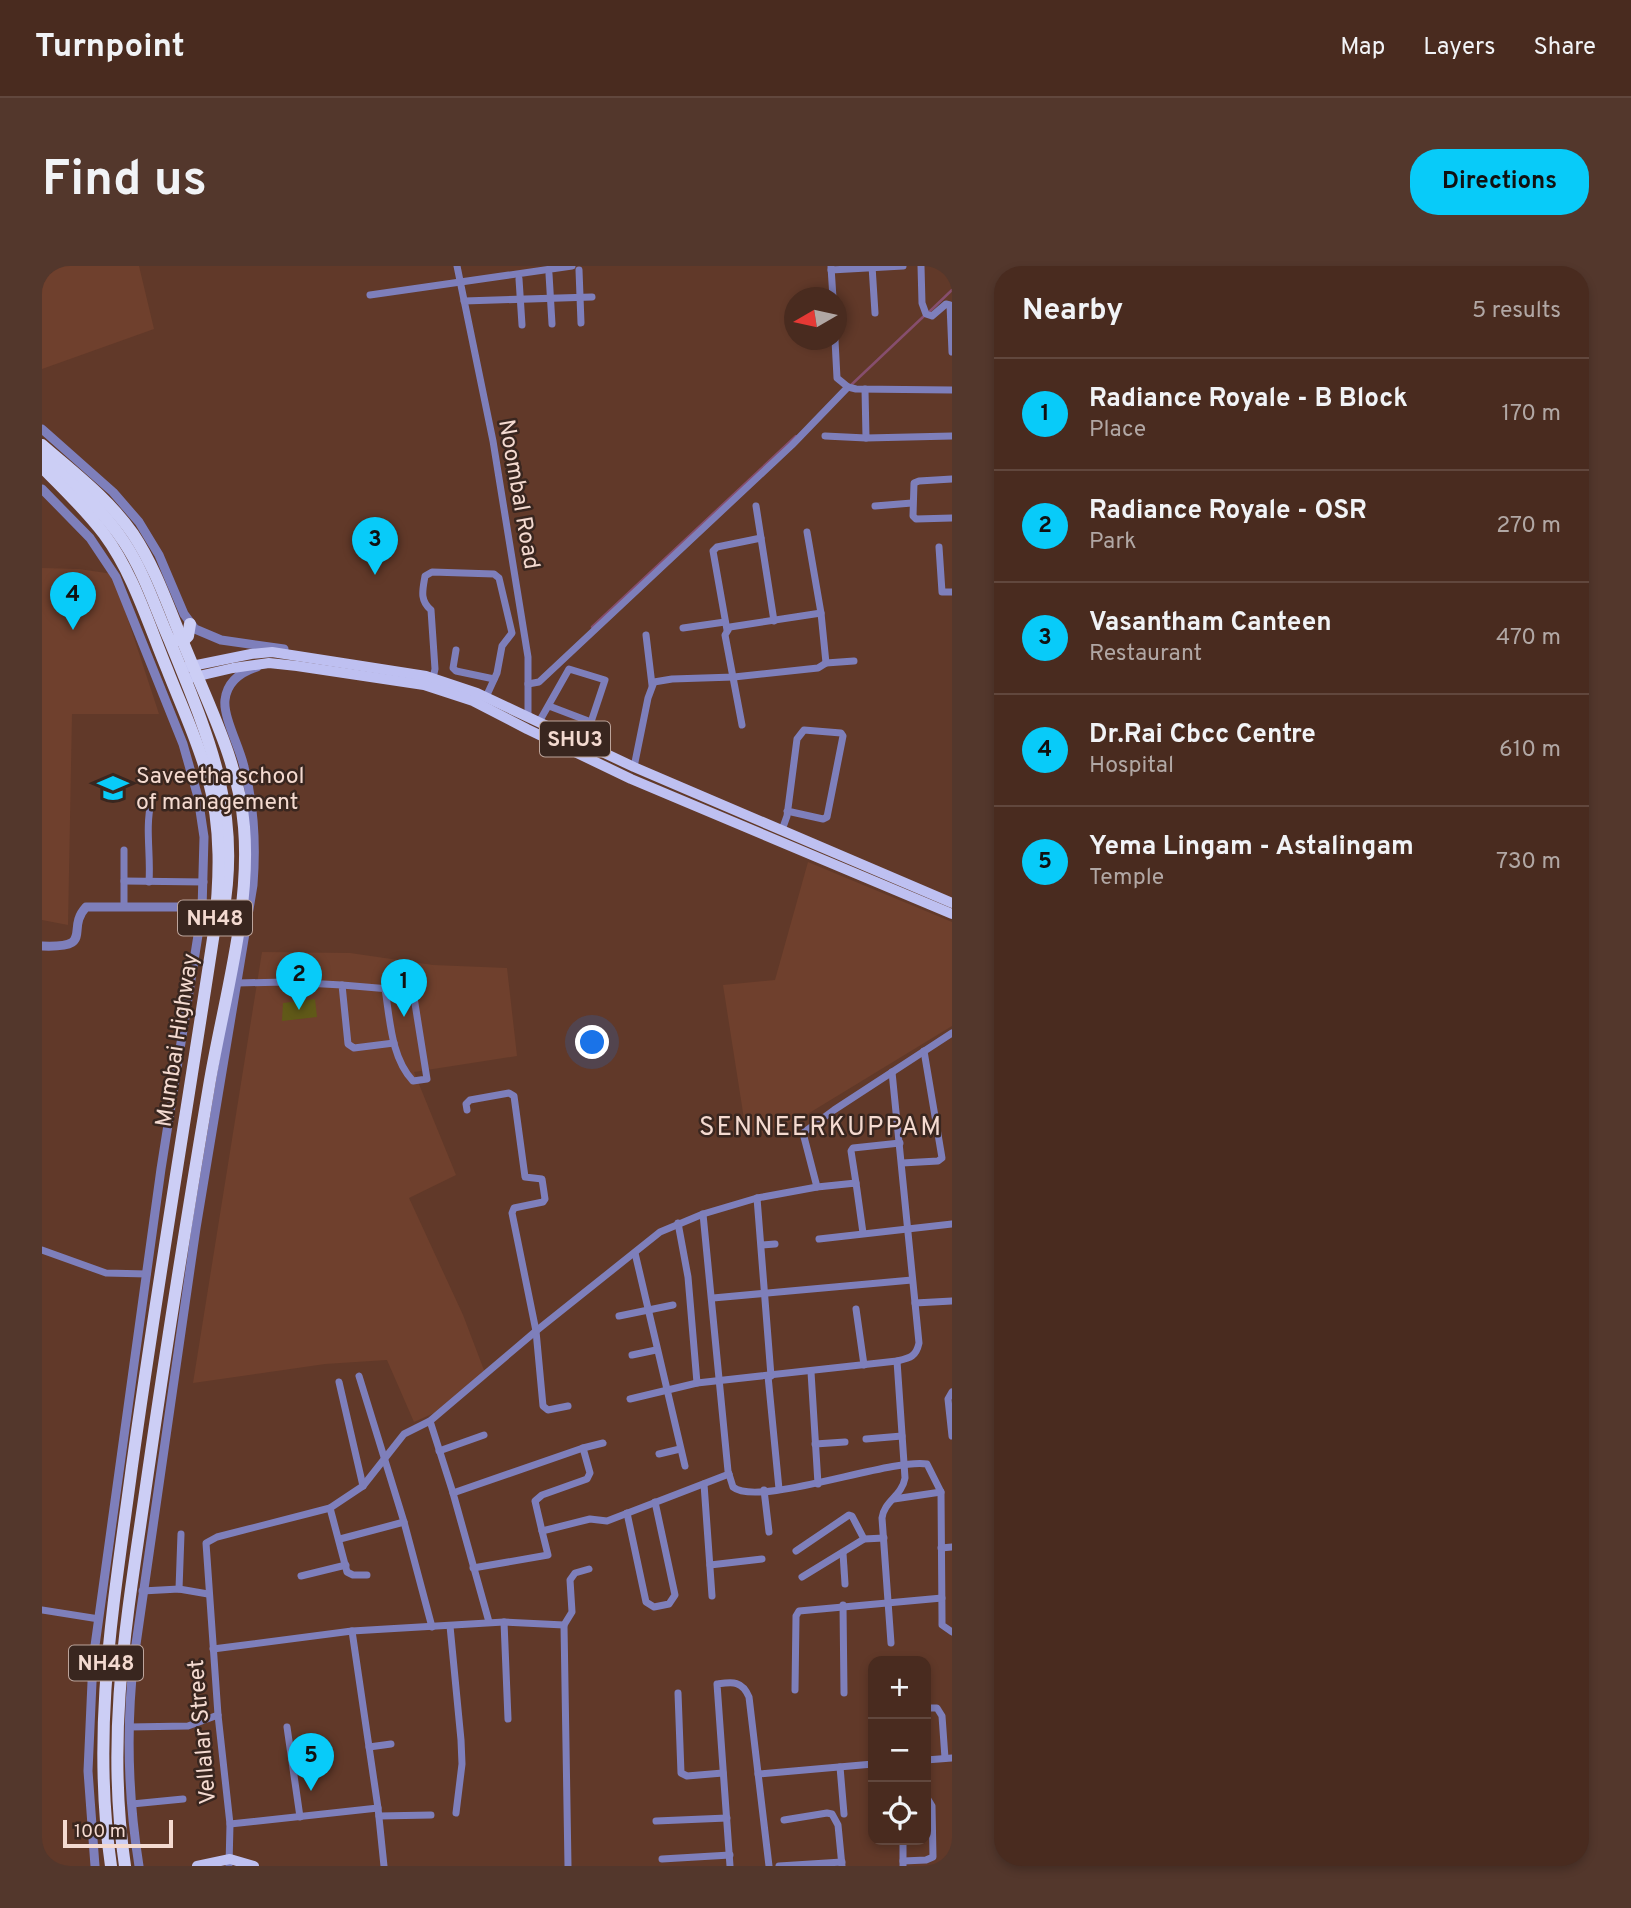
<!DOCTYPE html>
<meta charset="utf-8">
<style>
:root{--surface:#492b1f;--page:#53372c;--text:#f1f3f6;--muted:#b1a7a4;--line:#61473d;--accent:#08cbf9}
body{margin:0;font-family:Overpass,sans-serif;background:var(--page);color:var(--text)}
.controls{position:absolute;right:21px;bottom:21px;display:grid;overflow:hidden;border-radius:14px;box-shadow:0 4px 10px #0003}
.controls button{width:63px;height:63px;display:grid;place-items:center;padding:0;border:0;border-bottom:2px solid var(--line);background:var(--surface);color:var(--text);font:35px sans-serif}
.compass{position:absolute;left:742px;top:21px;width:63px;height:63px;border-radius:50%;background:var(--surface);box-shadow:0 4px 10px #0003;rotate:261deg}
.scale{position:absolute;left:21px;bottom:18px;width:110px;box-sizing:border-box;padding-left:7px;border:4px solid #f4dad0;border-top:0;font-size:19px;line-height:24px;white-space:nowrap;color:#f4dad0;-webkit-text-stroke:5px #39261f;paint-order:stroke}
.you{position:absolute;left:551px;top:777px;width:24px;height:24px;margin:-18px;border:5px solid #fff;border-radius:50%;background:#1a73e8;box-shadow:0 0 0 10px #1a73e833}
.badge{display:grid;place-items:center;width:46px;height:46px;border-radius:50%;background:var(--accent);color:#111;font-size:23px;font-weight:700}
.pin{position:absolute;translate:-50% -58px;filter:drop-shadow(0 2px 4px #0008)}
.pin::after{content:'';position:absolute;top:37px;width:24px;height:21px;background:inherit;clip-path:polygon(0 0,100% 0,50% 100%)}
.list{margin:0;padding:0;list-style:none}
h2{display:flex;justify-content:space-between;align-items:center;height:91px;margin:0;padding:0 28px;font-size:30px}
h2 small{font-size:23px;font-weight:400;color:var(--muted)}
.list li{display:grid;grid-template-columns:46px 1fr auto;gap:21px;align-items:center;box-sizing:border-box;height:112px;padding:0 28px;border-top:2px solid var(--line)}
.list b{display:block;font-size:26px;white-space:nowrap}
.list p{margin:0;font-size:23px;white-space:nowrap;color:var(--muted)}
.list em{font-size:23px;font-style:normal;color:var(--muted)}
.icon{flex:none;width:38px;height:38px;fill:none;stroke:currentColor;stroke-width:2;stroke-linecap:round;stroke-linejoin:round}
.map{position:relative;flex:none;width:910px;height:1600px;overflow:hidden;border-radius:28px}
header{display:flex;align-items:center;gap:42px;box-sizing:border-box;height:98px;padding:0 35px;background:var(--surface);border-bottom:2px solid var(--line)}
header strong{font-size:33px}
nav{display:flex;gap:38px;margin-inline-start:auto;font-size:24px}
.intro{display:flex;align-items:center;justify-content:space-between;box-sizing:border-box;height:168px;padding:0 42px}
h1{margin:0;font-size:49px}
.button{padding:18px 32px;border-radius:28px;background:var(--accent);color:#111;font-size:24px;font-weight:700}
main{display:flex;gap:42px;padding:0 42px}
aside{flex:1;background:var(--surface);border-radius:28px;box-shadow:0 4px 10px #0003}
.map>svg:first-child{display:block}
.built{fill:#6f402d}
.green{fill:#605918}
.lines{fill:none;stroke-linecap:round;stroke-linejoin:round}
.stream{stroke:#864e6d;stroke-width:2.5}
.minor{stroke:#7e7fbb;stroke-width:7}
.tertiary{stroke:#7e7fbb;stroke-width:9}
.primary{stroke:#bec0f1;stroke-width:10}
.trunk{stroke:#cccef5;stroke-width:12}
.labels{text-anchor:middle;stroke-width:5;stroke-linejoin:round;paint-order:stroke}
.shield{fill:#39261f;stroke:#bca49b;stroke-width:2}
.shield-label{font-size:21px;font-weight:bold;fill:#f4dad0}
.street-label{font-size:23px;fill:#f4dad0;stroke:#39261f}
.poi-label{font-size:23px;fill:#f4dad0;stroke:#39261f;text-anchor:start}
.quarter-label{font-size:26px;letter-spacing:2px;fill:#f4dad0;stroke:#39261f}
</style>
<header>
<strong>Turnpoint</strong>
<nav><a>Map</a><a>Layers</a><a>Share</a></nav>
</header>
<div class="intro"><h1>Find us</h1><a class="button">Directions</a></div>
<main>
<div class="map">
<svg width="910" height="1600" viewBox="0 0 910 1600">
<rect width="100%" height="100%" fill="#613929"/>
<g class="built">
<polygon points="0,0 97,0 112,63 0,103"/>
<polygon points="0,302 37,303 71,308 117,448 30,448 26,659 0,654"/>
<polygon points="766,596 910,656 910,760 759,852 705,872 681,719 733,714"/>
<polygon points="220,686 308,687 391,699 465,702 475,790 372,806 414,909 367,932 421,1049 445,1112 410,1139 372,1156 345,1094 283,1098 151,1117"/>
</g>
<polygon class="green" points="273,733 275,751 240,755 241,737"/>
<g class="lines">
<g class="stream">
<polyline points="887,46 910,24"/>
<polyline points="808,120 882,50"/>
<polyline points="550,361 754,170"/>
</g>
<g class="minor">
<polyline points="415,0 451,175 486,391 486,451"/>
<polyline points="830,0 833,47"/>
<polyline points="879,0 880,37 884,48 890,50 904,38 908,39 910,86"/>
<polyline points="789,1 791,32"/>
<polyline points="537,4 539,57"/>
<polyline points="789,4 861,0"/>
<polyline points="507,8 510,58"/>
<polyline points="477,13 480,59"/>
<polyline points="328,29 530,0"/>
<polyline points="422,35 550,31"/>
<polyline points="793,74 795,112 806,121 814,123 910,124"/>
<polyline points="823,123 824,172 910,170"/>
<polyline points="783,170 824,172"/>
<polyline points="910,213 877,215 872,217 871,250 874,253 910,252"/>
<polyline points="714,240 732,355"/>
<polyline points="833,240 870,237"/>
<polyline points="765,266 779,347 784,397 812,395"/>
<polyline points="897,281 900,326 910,326"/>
<polyline points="641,362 683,356"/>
<polyline points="685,364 671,285 675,281 719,272"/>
<polyline points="604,369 610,419"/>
<polyline points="414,384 411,402 414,405 452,413"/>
<path d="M391,412L393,403L389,344C377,334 381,323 383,310L390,306L452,308L457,312L470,367L460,380L455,407L444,431"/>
<polyline points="486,418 497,416 750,179 806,121"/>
<polyline points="497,456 527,403 563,414 549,456 507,440"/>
<polyline points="700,459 683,369 688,361 779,347"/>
<polyline points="592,501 606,432 612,416 630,413 692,411 776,402 784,397"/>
<polyline points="740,564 745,550 755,473 762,464 799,467 801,470 785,551 781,553 745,545"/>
<polyline points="82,584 82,639"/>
<polyline points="82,615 162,616"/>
<path d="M107,616C109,590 103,562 109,537"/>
<polyline points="195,717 244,716 300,719 306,778 312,782 352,777"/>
<path d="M300,719L371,725L385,813L371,815C349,792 348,753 343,723"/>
<polyline points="425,844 424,838 428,834 467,827 472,830 483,911 500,913 503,933 501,936 472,942 470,947 494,1065 501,1140 506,1144 526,1140"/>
<polyline points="860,897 896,895 900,892 882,785"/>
<polyline points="814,917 809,885 811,882 858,877"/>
<polyline points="775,921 814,917 821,967"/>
<polyline points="715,932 729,1110"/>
<path d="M661,948L686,1205L691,1221C716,1242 848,1192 885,1198L899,1226L900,1352V1359L910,1366"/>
<polyline points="636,957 646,1011 655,1117"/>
<polyline points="777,973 910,958"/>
<polyline points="720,979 733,978"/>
<polyline points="0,984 64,1007 105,1008"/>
<polyline points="593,987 643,1200"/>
<polyline points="671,1032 870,1014"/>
<polyline points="873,1037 910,1035"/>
<polyline points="814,1043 822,1099"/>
<polyline points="577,1050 631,1039"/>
<polyline points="590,1089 614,1084"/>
<polyline points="769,1106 776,1218"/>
<polyline points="317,1110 362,1256 390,1361"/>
<polyline points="726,1110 737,1223"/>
<polyline points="297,1116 321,1220"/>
<polyline points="910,1126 906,1133 910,1170"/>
<path d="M588,1133L655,1117L855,1095C868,1092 874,1091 877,1077L850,806"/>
<polyline points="388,1155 411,1227 447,1356"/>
<polyline points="824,1173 860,1170"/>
<polyline points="773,1178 803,1176"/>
<polyline points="541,1182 561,1177"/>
<polyline points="397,1185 442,1169"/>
<polyline points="617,1188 638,1183"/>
<polyline points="662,1218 670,1330"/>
<polyline points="722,1224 727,1266"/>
<polyline points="411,1227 541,1182 548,1207 545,1213 500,1229 493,1235 500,1265"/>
<polyline points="852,1233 899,1226"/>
<polyline points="288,1242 305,1306 311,1309 325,1309"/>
<polyline points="585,1247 604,1336 612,1341 627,1338 633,1329 613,1236"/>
<polyline points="298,1273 362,1256"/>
<polyline points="899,1282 910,1281"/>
<polyline points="754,1285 807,1249 810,1250 822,1273"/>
<polyline points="801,1287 803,1318"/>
<polyline points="668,1299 720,1293"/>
<polyline points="431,1302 506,1289 500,1265 548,1253 565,1255 687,1208"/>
<polyline points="259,1310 304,1299"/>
<polyline points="760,1311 822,1273 842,1272"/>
<polyline points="137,1323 139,1268"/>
<polyline points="100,1325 137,1323 166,1328"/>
<polyline points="801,1339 802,1427"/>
<polyline points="0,1344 57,1353"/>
<polyline points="462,1356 466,1453"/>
<polyline points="408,1360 419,1474 420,1498 414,1547"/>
<polyline points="310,1365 336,1542 342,1600"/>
<path d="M849,1377L840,1252C842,1235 860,1230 863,1212L855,1095"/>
<polyline points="171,1383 310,1365 462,1356 522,1359"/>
<polyline points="753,1424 754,1350 757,1345 900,1332"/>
<polyline points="636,1427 639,1507 645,1510 681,1507"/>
<polyline points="884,1442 895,1442 900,1450 903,1492"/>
<polyline points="87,1461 146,1460 176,1449"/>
<polyline points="245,1461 258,1551"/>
<polyline points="327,1481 349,1478"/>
<polyline points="884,1494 910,1492"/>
<polyline points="798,1501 802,1548"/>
<polyline points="716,1508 831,1498"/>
<polyline points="90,1538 141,1533"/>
<polyline points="337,1550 389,1549"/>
<polyline points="742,1554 785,1547 790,1548 796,1559 800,1600"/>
<polyline points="614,1555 685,1552"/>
<polyline points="188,1558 336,1542"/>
<polyline points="861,1574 861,1600"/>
<polyline points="620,1593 688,1589"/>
<polyline points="861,1595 884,1594 891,1591 890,1540 884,1530"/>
<polyline points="187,1600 188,1558 176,1449 164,1277 175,1271 288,1242 321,1220 362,1168 388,1155 494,1065 618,966 661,948 715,932 775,921 761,867 792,844 910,767"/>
<polyline points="526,1600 522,1359 530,1346 528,1314 533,1307 547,1303"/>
<path d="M688,1600L675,1418C690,1416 700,1414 707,1431L727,1600"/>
<polyline points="737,1600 800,1596"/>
</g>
<g class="tertiary">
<polyline points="0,163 71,226 97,256 117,289 142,348 153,363 179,374 242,383"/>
<polyline points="0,223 48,272 74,311 141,478 156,531 162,571 160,644 119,903 51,1394 46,1505 53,1600"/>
<path d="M0,680C54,682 23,664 44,641H160"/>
<path d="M97,1600C86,1531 84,1461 92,1392L154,962L211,619C214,580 212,539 202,501C198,482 181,451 183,434C185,416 199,406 215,401"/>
</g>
<g class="primary">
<polyline points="145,401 209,388 230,386 384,410 435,427 592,501 910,637"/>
<polyline points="148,412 191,402 227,397 255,400 382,419 431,435 485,463 589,513 910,648"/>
<polyline points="155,1600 188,1593 212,1600"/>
</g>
<g class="trunk">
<path d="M0,179C31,206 67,233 91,268C113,301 126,340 141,376C165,436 197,496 202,561C209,645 181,736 167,820C145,950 124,1082 105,1213C86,1346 63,1465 83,1600"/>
<path d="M0,192C30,217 61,244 82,276C102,306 113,341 127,373C165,467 200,543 181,647"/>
<path d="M0,201C21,222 44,244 62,268C91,307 106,357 125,403C139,439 156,475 166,512C180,562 178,614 172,666C145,844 115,1021 90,1200C72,1336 49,1462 69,1600"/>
<polyline points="133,374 142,374 146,370 148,358"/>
</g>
</g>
<defs>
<g id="university-bare" transform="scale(2.415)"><path d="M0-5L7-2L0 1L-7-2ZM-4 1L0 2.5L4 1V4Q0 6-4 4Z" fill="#08cbf9" stroke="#39261f" stroke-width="2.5" paint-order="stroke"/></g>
</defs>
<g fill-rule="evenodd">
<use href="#university-bare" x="71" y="522"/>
</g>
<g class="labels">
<g class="shield">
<rect x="498" y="455.5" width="70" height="35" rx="5"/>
<rect x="136" y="634.5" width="74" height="35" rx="5"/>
<rect x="27" y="1379.5" width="74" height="35" rx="5"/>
</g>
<g class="shield-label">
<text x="533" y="480">SHU3</text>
<text x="173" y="659">NH48</text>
<text x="64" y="1404">NH48</text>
</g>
<g class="street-label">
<text transform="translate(478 228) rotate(80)" y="8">Noombal Road</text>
<text transform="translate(134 774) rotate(-81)" y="8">Mumbai Highway</text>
<text transform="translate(159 1466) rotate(-95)" y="8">Vellalar Street</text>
</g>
<g class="poi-label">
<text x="94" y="517">Saveetha school<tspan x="94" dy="26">of management</tspan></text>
</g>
<g class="quarter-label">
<text x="779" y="869">SENNEERKUPPAM</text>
</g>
</g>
</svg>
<div class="controls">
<button>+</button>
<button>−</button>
<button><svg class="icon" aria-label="locate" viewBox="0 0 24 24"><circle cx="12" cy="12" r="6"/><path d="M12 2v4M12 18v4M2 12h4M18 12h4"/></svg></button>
</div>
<svg class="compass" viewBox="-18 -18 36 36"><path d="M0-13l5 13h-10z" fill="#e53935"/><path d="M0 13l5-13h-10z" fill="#b1a7a4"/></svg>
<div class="scale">100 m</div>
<div class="you"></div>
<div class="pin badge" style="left:362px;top:751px">1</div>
<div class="pin badge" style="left:257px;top:744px">2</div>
<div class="pin badge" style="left:333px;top:309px">3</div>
<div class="pin badge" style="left:31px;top:364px">4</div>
<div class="pin badge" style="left:269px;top:1525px">5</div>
</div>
<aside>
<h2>Nearby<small>5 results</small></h2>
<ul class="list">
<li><span class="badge">1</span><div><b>Radiance Royale - B Block</b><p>Place</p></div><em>170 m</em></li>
<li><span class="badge">2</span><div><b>Radiance Royale - OSR</b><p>Park</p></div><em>270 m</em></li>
<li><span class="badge">3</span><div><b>Vasantham Canteen</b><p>Restaurant</p></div><em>470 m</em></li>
<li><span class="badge">4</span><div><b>Dr.Rai Cbcc Centre</b><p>Hospital</p></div><em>610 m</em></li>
<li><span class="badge">5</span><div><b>Yema Lingam - Astalingam</b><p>Temple</p></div><em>730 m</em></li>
</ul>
</aside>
</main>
